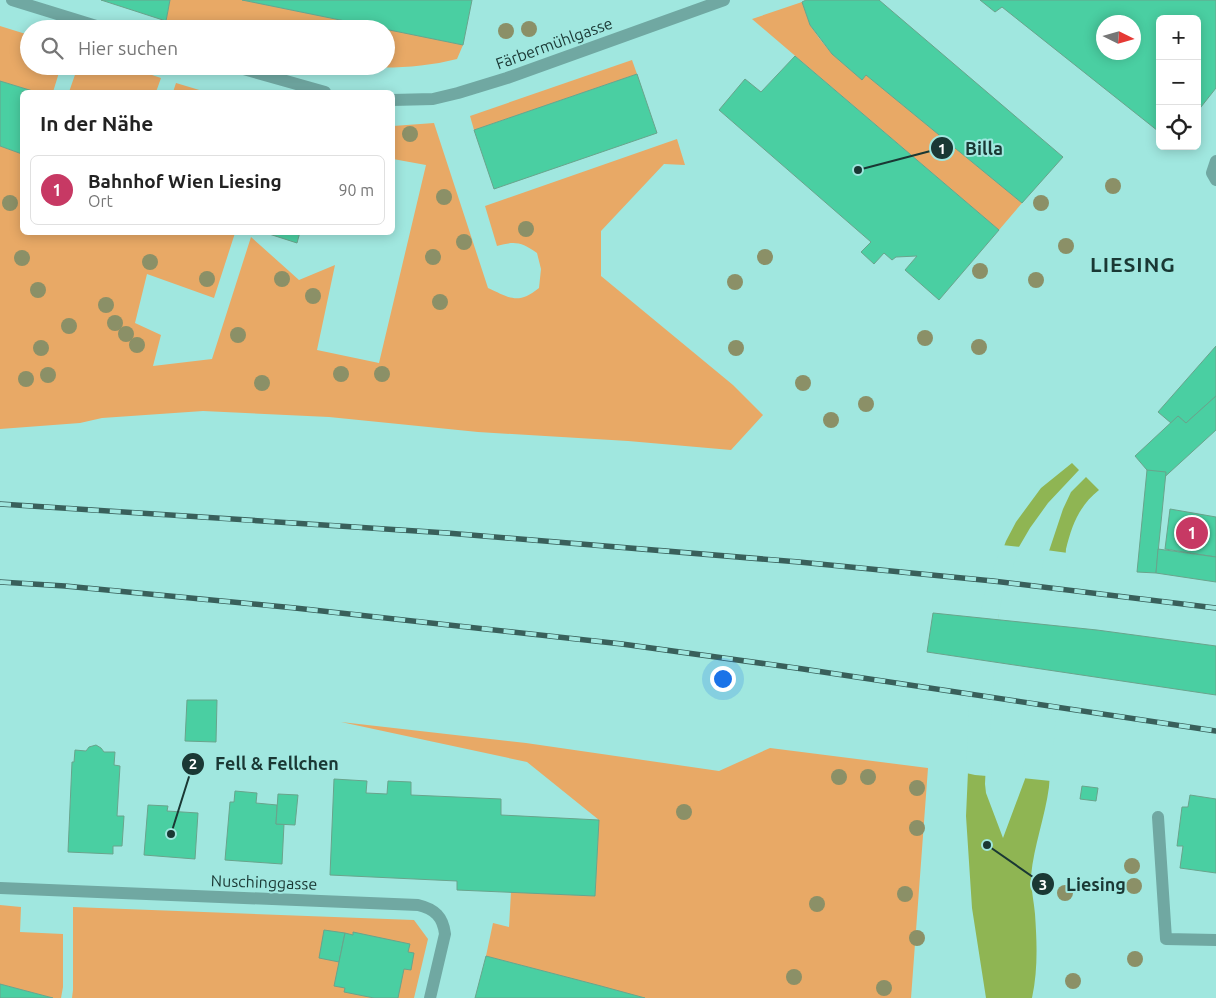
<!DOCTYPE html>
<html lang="de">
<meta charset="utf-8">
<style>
:root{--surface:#fff;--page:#f2f2f2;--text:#222;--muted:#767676;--line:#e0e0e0;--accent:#c73964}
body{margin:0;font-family:Ubuntu,sans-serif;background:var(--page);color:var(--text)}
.controls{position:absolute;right:15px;top:15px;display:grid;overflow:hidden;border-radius:8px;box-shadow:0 2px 12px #0003}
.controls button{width:45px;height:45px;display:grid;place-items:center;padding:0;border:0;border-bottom:1px solid var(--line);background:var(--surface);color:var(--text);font:25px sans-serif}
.compass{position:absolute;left:1096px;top:15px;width:45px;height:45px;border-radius:50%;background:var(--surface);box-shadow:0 2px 12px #0003;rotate:95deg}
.you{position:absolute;left:722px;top:678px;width:18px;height:18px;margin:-12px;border:4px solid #fff;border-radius:50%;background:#1a73e8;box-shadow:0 0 0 8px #1a73e833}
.badge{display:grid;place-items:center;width:32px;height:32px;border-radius:50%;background:var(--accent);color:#fff;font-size:16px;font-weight:700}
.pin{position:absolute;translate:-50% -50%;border:2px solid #fff;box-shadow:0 1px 5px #0006}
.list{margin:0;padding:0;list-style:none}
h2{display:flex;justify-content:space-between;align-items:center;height:65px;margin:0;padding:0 20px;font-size:21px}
h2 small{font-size:16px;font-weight:400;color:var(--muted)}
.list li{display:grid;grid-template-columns:32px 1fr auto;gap:15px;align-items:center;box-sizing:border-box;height:70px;margin:0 10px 10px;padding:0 10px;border:1px solid var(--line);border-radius:8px}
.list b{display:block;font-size:19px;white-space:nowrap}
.list p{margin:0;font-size:16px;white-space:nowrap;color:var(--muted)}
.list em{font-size:16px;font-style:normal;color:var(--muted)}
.icon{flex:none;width:28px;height:28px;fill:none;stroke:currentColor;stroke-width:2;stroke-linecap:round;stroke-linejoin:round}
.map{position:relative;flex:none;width:1216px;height:998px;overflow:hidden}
.search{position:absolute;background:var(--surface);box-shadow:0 2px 12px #0003;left:20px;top:20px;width:375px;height:55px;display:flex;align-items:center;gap:12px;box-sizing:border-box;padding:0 18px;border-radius:28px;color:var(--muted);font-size:19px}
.panel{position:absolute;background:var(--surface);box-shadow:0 2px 12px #0003;left:20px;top:90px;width:375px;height:145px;border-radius:8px}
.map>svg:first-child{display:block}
.green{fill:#e8a966}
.water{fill:#8fb553}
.pier{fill:#a0e7df}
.building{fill:#4acfa2;stroke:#69a48c;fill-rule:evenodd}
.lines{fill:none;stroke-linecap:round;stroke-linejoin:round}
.service{stroke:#70a8a2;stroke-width:12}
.minor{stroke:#70a8a2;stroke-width:12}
.rail-casing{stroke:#39605b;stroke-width:5.5}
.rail{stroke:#a0e7df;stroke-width:4;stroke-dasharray:11;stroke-linecap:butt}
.tree{fill:#8b9067}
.labels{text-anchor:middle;stroke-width:4;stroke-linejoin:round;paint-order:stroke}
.street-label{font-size:16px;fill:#1a3834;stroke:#a0e7df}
.district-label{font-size:21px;font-weight:bold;letter-spacing:1px;fill:#1a3834;stroke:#a0e7df}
.leader{fill:none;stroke:#1a3834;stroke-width:2}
.callout-dot{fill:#1a3834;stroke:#a0e7df;stroke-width:2}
.mark-label{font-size:15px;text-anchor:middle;font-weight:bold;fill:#fff}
.callout-label{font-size:18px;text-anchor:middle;font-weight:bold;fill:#1a3834;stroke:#a0e7df;stroke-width:4;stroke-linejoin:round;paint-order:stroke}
</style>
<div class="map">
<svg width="1216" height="998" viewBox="0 0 1216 998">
<rect width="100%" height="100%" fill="#a0e7df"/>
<g class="green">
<polygon points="170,0 242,0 384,29 193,29 166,21"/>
<polygon points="802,2 810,25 819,38 832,54 862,80 866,75 1022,203 999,230 752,19"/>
<polygon points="0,26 29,35 29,66 61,66 53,92 36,92 0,81"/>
<path d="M386,29L463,45L457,59C422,68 385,69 349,66H386Z"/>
<polygon points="632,60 637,74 474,130 470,116"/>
<polygon points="78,66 125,66 161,78 156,92 69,92"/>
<polygon points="176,83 206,92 173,92"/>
<path d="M434,123L488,288C510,298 518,305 539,288L541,269L537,253C521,242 515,241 497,246L485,206L677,139L685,165L664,164L601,231V276L733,385L763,415L731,450L628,441L478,432L329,417L203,411L102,418L80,423L0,429V146L22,154V232L235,233L214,298L147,274L135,323L161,335L153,366L212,359L251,237L299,280L335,265L317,350L379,363L426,165L393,159V126Z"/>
<polygon points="341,722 526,743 719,771 770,748 928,768 911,998 645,998 486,956 493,923 509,927 511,892 595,896 599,820 527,762"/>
<polygon points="0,905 21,907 20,932 63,934 63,987 61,998 53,998 0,984"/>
<polygon points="73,907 414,920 428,939 414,998 72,998 73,990"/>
</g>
<path class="water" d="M1072,463L1079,470L1048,503L1030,528L1013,557L1000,596L987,741L985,784L986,793L1003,838L1025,779L1045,563L1063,509L1071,492L1086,477L1099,490C1079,506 1072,525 1066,549L1049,787C1045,817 1034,845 1031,876C1031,889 1034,902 1035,914C1037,943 1038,970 1032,998H986L972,908L966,816L973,660L987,592L1006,541L1016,522L1041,488Z"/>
<g class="pier">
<polygon points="1002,545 1021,547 1016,558 1002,597 998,619 987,776 975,775 966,773 971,659 985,592"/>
<polygon points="1046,550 1068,553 1051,781 1022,778 1043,563"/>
</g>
<g class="building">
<polygon points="101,0 170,0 166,21"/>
<polygon points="242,0 472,0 463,45"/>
<polygon points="806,0 879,0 1063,157 1022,203 866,75 862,80 832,54 810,25 802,2"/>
<path d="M980,0H1216V88L1197,112V19H1160V131H1158L1002,7L995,12ZM1104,22H1134V52H1104Z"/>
<polygon points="795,56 999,230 939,300 905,270 917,256 896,257 892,260 884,253 874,264 861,252 871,242 719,110 745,79 761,92"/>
<polygon points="637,74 657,133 494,189 474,130"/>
<polygon points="0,81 36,92 22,92 22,154 0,146"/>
<polygon points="263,232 300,232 297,243"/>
<polygon points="1216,346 1216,396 1186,423 1178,416 1171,423 1158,412"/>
<polygon points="1216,396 1216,430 1158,483 1135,456 1178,416 1186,423"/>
<polygon points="1147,470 1166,472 1156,573 1137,572"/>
<polygon points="1170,509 1216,517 1216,557 1165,549"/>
<polygon points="1158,549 1216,557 1216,582 1156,573"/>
<polygon points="933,613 1097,630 1216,646 1216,695 927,652"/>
<polygon points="187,700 217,700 216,742 185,741"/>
<polygon points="96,745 101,748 104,752 115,752 114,765 120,766 117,816 124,816 122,846 113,846 113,854 68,852 72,762 74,762 75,750 86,751 89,747"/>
<polygon points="334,779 367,781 366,793 387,794 388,781 411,782 411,795 501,799 501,815 599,820 595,896 457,890 457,881 330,875"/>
<polygon points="1082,786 1098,788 1096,801 1080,799"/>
<polygon points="235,791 257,793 256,803 277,805 276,824 284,824 282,864 225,860 230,802 234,802"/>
<polygon points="278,794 298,795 295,825 276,824"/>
<polygon points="1190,795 1216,799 1216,873 1180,868 1183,846 1177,846 1182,807 1188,807"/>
<polygon points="148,805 168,806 167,811 198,813 195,859 144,855"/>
<polygon points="324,930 345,933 339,962 319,958"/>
<polygon points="353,932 410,944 408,952 414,953 411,970 404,969 398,998 374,998 344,992 345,988 334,986 345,933 353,935"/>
<polygon points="486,956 601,986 645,998 475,998"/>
<polygon points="0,984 53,998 0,998"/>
</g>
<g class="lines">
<polyline class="service" points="1158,817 1166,939 1216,940"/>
<g class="minor">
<polyline points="12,0 106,29"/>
<polyline points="233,66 325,92"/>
<polyline points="392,100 433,99 458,93 507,78 724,0"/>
<polyline points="1216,161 1212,173 1216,180"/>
<path d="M0,888L418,905C435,909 443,917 445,934L430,998"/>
</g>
<g class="rail-casing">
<g id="rail">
<polyline points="0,504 447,533 799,562 993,581 1216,608"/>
<polyline points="0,582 65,586 295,608 622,644 803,669 1216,731"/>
</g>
</g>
<use href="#rail" class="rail"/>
</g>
<g class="tree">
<circle cx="529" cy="29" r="8"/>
<circle cx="506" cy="31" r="8"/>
<circle cx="410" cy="134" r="8"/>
<circle cx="1113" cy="186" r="8"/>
<circle cx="444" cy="197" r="8"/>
<circle cx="10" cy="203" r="8"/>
<circle cx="1041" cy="203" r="8"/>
<circle cx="526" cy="229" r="8"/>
<circle cx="464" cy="242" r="8"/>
<circle cx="1066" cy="246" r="8"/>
<circle cx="433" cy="257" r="8"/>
<circle cx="765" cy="257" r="8"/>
<circle cx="22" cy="258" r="8"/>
<circle cx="150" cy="262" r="8"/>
<circle cx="980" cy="271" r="8"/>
<circle cx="207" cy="279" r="8"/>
<circle cx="282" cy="279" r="8"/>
<circle cx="1036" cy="280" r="8"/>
<circle cx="735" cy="282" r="8"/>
<circle cx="38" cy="290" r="8"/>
<circle cx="313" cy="296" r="8"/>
<circle cx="440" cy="302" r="8"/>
<circle cx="106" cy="305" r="8"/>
<circle cx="115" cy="323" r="8"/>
<circle cx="69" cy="326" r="8"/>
<circle cx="126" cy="334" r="8"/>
<circle cx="238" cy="335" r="8"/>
<circle cx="925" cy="338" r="8"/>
<circle cx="137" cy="345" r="8"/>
<circle cx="979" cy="347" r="8"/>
<circle cx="41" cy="348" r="8"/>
<circle cx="736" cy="348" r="8"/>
<circle cx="341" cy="374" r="8"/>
<circle cx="382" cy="374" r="8"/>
<circle cx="48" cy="375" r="8"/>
<circle cx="26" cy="379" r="8"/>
<circle cx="262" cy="383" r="8"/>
<circle cx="803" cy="383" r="8"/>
<circle cx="866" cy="404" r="8"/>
<circle cx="831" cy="420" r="8"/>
<circle cx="839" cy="777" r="8"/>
<circle cx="868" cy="777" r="8"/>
<circle cx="917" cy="788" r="8"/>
<circle cx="684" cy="812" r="8"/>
<circle cx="917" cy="828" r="8"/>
<circle cx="1132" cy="866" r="8"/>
<circle cx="1134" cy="886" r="8"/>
<circle cx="1065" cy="893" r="8"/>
<circle cx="905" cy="894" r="8"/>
<circle cx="817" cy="904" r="8"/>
<circle cx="917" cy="938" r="8"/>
<circle cx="1135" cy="959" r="8"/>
<circle cx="794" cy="977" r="8"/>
<circle cx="1073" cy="981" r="8"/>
<circle cx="884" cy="988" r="8"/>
</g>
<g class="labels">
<g class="street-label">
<text transform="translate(554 43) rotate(-20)" y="6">Färbermühlgasse</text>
<text transform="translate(264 882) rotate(2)" y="6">Nuschinggasse</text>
</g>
<g class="district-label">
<text x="1133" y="272">LIESING</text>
</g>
</g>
<path class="leader" d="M858 170L942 148M171 834L193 764M987 845L1043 884"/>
<g class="callout-dot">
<circle cx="858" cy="170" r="5"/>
<circle cx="171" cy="834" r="5"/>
<circle cx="987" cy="845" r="5"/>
<circle cx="942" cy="148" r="12"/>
<circle cx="193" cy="764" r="12"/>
<circle cx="1043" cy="884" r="12"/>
</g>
<g class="mark-label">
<text x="942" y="154">1</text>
<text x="193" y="769">2</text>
<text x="1043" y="890">3</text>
</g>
<g class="callout-label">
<text x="984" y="155">Billa</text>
<text x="277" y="770">Fell &amp; Fellchen</text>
<text x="1096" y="891">Liesing</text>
</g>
</svg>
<div class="controls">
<button>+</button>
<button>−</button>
<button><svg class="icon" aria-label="locate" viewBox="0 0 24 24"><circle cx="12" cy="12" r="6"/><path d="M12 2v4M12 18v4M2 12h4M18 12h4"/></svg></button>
</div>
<svg class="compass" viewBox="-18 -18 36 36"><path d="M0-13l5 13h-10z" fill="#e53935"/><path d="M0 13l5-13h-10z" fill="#767676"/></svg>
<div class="you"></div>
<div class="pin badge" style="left:1192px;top:533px">1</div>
<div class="search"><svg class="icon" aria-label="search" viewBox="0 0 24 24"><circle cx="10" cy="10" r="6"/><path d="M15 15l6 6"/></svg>Hier suchen</div>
<section class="panel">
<h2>In der Nähe<small></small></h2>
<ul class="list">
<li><span class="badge">1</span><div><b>Bahnhof Wien Liesing</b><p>Ort</p></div><em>90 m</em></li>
</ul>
</section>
</div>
